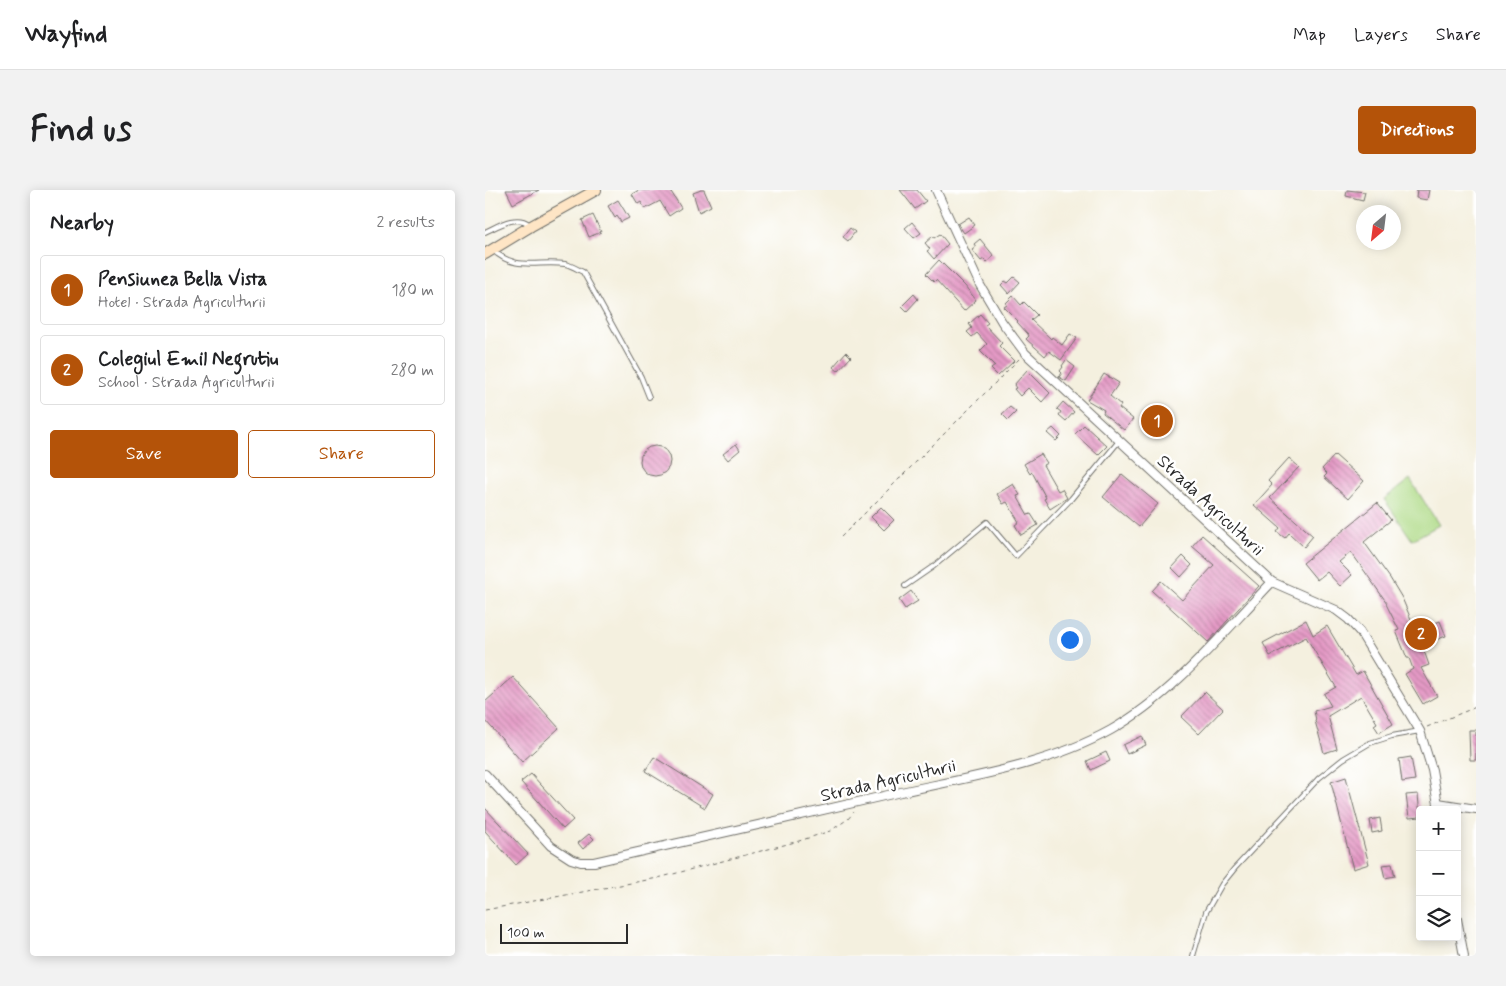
<!DOCTYPE html>
<meta charset="utf-8">
<style>
:root{--surface:#fff;--page:#f2f2f2;--text:#202124;--muted:#757577;--line:#e0e0e0;--accent:#b45309}
body{margin:0;font-family:Mynerve,sans-serif;background:var(--page);color:var(--text)}
.controls{position:absolute;right:15px;bottom:15px;display:grid;overflow:hidden;border-radius:5px;box-shadow:0 2px 12px #0003}
.controls button{width:45px;height:45px;display:grid;place-items:center;padding:0;border:0;border-bottom:1px solid var(--line);background:var(--surface);color:var(--text);font:25px sans-serif}
.compass{position:absolute;left:871px;top:15px;width:45px;height:45px;border-radius:50%;background:var(--surface);box-shadow:0 2px 12px #0003;rotate:208deg}
.scale{position:absolute;left:15px;bottom:12px;width:128px;box-sizing:border-box;padding-left:5px;border:2px solid #2b2b2b;border-top:0;font-size:14px;line-height:18px;white-space:nowrap;color:#2b2b2b;-webkit-text-stroke:4px #fff;paint-order:stroke}
.you{position:absolute;left:584px;top:449px;width:18px;height:18px;margin:-12px;border:4px solid #fff;border-radius:50%;background:#1a73e8;box-shadow:0 0 0 8px #1a73e833}
.badge{display:grid;place-items:center;width:32px;height:32px;border-radius:50%;background:var(--accent);color:#fff;font-size:16px;font-weight:700}
.pin{position:absolute;translate:-50% -50%;border:2px solid #fff;box-shadow:0 1px 5px #0006}
.list{margin:0;padding:0;list-style:none}
h2{display:flex;justify-content:space-between;align-items:center;height:65px;margin:0;padding:0 20px;font-size:21px}
h2 small{font-size:16px;font-weight:400;color:var(--muted)}
.list li{display:grid;grid-template-columns:32px 1fr auto;gap:15px;align-items:center;box-sizing:border-box;height:70px;margin:0 10px 10px;padding:0 10px;border:1px solid var(--line);border-radius:5px}
.list b{display:block;font-size:19px;white-space:nowrap}
.list p{margin:0;font-size:16px;white-space:nowrap;color:var(--muted)}
.list em{font-size:16px;font-style:normal;color:var(--muted)}
.actions{display:flex;gap:10px;padding:15px 20px}
.actions a{flex:1;padding:11px 0;border:1px solid var(--accent);border-radius:5px;text-align:center;font-size:18px;color:var(--accent)}
.actions .main{background:var(--accent);color:#fff}
.icon{flex:none;width:28px;height:28px;fill:none;stroke:currentColor;stroke-width:2;stroke-linecap:round;stroke-linejoin:round}
.map{position:relative;flex:none;width:991px;height:766px;overflow:hidden;border-radius:5px}
header{display:flex;align-items:center;gap:30px;box-sizing:border-box;height:70px;padding:0 25px;background:var(--surface);border-bottom:1px solid var(--line)}
header strong{font-size:24px}
nav{display:flex;gap:28px;margin-inline-start:auto;font-size:18px}
.intro{display:flex;align-items:center;justify-content:space-between;box-sizing:border-box;height:120px;padding:0 30px}
h1{margin:0;font-size:35px}
.button{padding:12px 22px;border-radius:5px;background:var(--accent);color:#fff;font-size:18px;font-weight:700}
main{display:flex;gap:30px;padding:0 30px}
aside{flex:1;background:var(--surface);border-radius:5px;box-shadow:0 2px 12px #0003}
.map>svg:first-child{display:block}
.green{fill:#aeda86;stroke:#6c8258}
.building{fill:url(#building-back-hatch)}
.lines{fill:none;stroke-linecap:round;stroke-linejoin:round}
.lane-casing{stroke:#71706a;stroke-width:6}
.street-casing{stroke:#71706a;stroke-width:10}
.secondary-casing{stroke:#71706a;stroke-width:12}
.path{stroke:#71706a;stroke-width:1;stroke-dasharray:4 4;stroke-linecap:butt}
.lane{stroke:#fff;stroke-width:4}
.street{stroke:#fff;stroke-width:8}
.secondary{stroke:#fee5c5;stroke-width:10}
.labels{text-anchor:middle;stroke-width:5;stroke-linejoin:round;paint-order:stroke}
.street-label{font-size:18px;fill:#2b2b2b;stroke:#fff}
</style>
<header>
<strong>Wayfind</strong>
<nav><a>Map</a><a>Layers</a><a>Share</a></nav>
</header>
<div class="intro"><h1>Find us</h1><a class="button">Directions</a></div>
<main>
<aside>
<h2>Nearby<small>2 results</small></h2>
<ul class="list">
<li><span class="badge">1</span><div><b>Pensiunea Bella Vista</b><p>Hotel · Strada Agriculturii</p></div><em>180 m</em></li>
<li><span class="badge">2</span><div><b>Colegiul Emil Negrutiu</b><p>School · Strada Agriculturii</p></div><em>280 m</em></li>
</ul>
<div class="actions"><a class="main">Save</a><a>Share</a></div>
</aside>
<div class="map">
<svg width="991" height="766" viewBox="0 0 991 766">
<defs>
<pattern id="building-back-hatch" width="6" height="6" patternUnits="userSpaceOnUse" patternTransform="scale(1.25)"><rect width="6" height="6" fill="#e59ac6"/><path d="M-1 5l2 2M0 0l6 6M5-1l2 2" fill="none" stroke="#ba7ea1"/></pattern>
</defs>
<rect width="100%" height="100%" fill="#fff"/>
<filter id="ink" filterUnits="userSpaceOnUse"><feTurbulence type="fractalNoise" baseFrequency=".02" numOctaves="2"/><feDisplacementMap in="SourceGraphic" scale="10" xChannelSelector="R" yChannelSelector="G"/><feConvolveMatrix kernelMatrix="1 2 1 2 8 2 1 2 1" color-interpolation-filters="sRGB"/></filter>
<filter id="wash" filterUnits="userSpaceOnUse"><feTurbulence type="fractalNoise" baseFrequency=".0096" numOctaves="4" result="noise"/><feDisplacementMap in="SourceGraphic" scale="20" xChannelSelector="R" yChannelSelector="G"/><feGaussianBlur stdDeviation="1.12" result="paint"/><feColorMatrix in="noise" values="0 0 0 0 0 0 0 0 0 0 0 0 0 0 0 0 0 1.4 0 .05"/><feComposite in="paint" operator="in"/></filter>
<g filter="url(#wash)">
<rect width="100%" height="100%" fill="#f4f0df"/>
<polygon class="green" points="925,289 954,335 927,350 899,309"/>
<g id="blocks">
<g class="building">
<polygon points="21,0 54,0 28,14"/>
<polygon points="154,0 185,0 196,18 184,26 175,11 160,19 156,12 153,14 147,4"/>
<polygon points="216,0 219,0 226,16 214,22 208,3"/>
<polygon points="415,0 432,0 441,11 430,19"/>
<polygon points="862,0 880,2 878,10 861,6"/>
<polygon points="932,0 944,0 942,10 931,8"/>
<polygon points="133,10 144,28 136,32 132,26 130,28 123,16"/>
<polygon points="108,25 116,42 104,47 97,30"/>
<polygon points="484,27 490,35 479,43 473,34"/>
<polygon points="427,32 436,43 429,48 420,38"/>
<polygon points="365,38 370,42 363,51 358,47"/>
<polygon points="455,44 463,54 449,69 442,61 445,59 440,53 448,46 449,48"/>
<polygon points="495,49 509,66 502,72 499,69 496,71 487,60 491,57 489,54"/>
<polygon points="454,70 480,96 491,110 479,121 451,90 449,92 441,84"/>
<polygon points="529,87 535,92 524,104 516,95 520,91 523,93"/>
<polygon points="429,104 433,109 422,121 417,116"/>
<polygon points="528,106 536,115 539,112 552,125 546,130 566,149 567,147 577,155 585,144 592,148 576,170 564,161 560,166 541,149 544,146 543,144 532,132 533,131 519,117 522,115 521,113"/>
<polygon points="495,124 503,133 500,135 517,153 514,156 529,171 513,186 506,179 510,176 495,161 502,154 492,143 487,147 482,142 487,138 484,134"/>
<polygon points="361,162 366,167 353,181 348,177"/>
<polygon points="581,170 590,177 581,191 574,187 577,183 575,181 578,177 577,176"/>
<polygon points="542,180 565,203 557,212 543,198 535,206 529,199 531,198 529,195"/>
<polygon points="619,184 634,193 625,206 636,215 634,218 648,229 639,240 618,223 619,220 602,210"/>
<polygon points="578,212 589,222 581,231 574,225 576,222 572,219"/>
<polygon points="525,217 531,222 523,230 517,224"/>
<polygon points="668,222 681,230 675,241 662,233"/>
<polygon points="599,235 622,256 613,265 590,244"/>
<polygon points="568,238 576,246 571,251 562,243"/>
<polygon points="251,254 255,260 243,270 238,264"/>
<circle cx="170" cy="271" r="15"/>
<polygon points="556,264 562,273 558,275 573,301 577,299 582,308 565,319 559,309 561,308 547,282 545,284 539,274"/>
<polygon points="850,265 879,291 863,309 839,287 842,284 837,279"/>
<polygon points="804,268 814,277 785,308 828,346 819,357 804,343 800,348 792,342 795,338 769,315 787,295 783,291"/>
<polygon points="637,284 673,314 654,337 618,307"/>
<polygon points="528,294 535,305 532,306 543,325 546,324 553,335 536,345 530,335 534,332 522,312 518,314 512,304"/>
<polygon points="892,313 906,330 879,352 905,388 917,408 931,441 955,431 961,446 937,455 944,475 936,478 952,506 938,514 920,484 928,479 924,468 922,468 911,441 914,440 901,414 902,413 866,362 854,372 867,385 855,396 842,382 832,390 818,373"/>
<polygon points="396,317 409,330 399,340 386,327"/>
<polygon points="717,345 774,396 723,452 667,401 676,391 697,410 729,375 707,356"/>
<polygon points="698,366 707,375 696,387 687,378"/>
<polygon points="426,401 433,411 420,419 414,410"/>
<polygon points="821,430 828,445 842,436 871,485 878,481 908,534 894,543 889,535 892,533 876,506 843,526 852,559 839,563 830,531 831,530 829,521 846,516 839,504 851,497 821,447 785,466 778,453"/>
<polygon points="28,487 74,538 37,572 0,530 0,512"/>
<polygon points="720,502 738,519 714,544 696,527"/>
<polygon points="984,540 991,540 991,570 985,570"/>
<polygon points="657,546 661,555 642,564 638,555"/>
<polygon points="621,562 625,571 606,580 602,571"/>
<polygon points="169,567 228,604 220,618 160,581"/>
<polygon points="926,567 930,590 917,592 914,569"/>
<polygon points="46,584 88,630 78,639 36,592"/>
<polygon points="861,587 884,674 868,679 846,592"/>
<polygon points="933,604 935,627 924,628 921,605"/>
<polygon points="0,618 43,664 31,675 0,641"/>
<polygon points="895,628 897,641 887,643 885,630"/>
<polygon points="104,644 109,649 98,659 93,653"/>
<polygon points="907,674 910,686 900,688 897,675"/>
</g>
</g>
</g>
<g filter="url(#ink)">
<use href="#blocks" fill-opacity="0" stroke="#71706a" stroke-width="1"/>
<g class="lines">
<g class="lane-casing">
<g id="lane">
<path d="M0,42C13,36 31,24 44,34"/>
<path d="M8,60C31,82 53,70 80,74C86,75 92,79 98,82L156,187L164,207"/>
<polyline points="420,396 449,376 502,332 531,366 586,309 634,251"/>
<polyline points="708,766 721,722 737,694 750,678 834,588 858,569 885,553 907,546 935,541"/>
</g>
</g>
<g class="street-casing">
<g id="street">
<polyline points="451,0 495,95 517,132 540,163 787,392 851,420 863,429 875,442 935,541 947,580 954,620"/>
<path d="M0,584L66,656L86,669L96,672H109C211,649 314,626 416,602C486,587 563,575 626,540C688,505 738,443 787,392"/>
<polyline points="953,613 991,619"/>
<polyline points="972,729 979,766"/>
</g>
</g>
<g class="secondary-casing">
<polyline id="secondary" points="0,64 46,36 111,0"/>
</g>
<g class="path">
<polyline points="356,347 534,169"/>
<polyline points="942,537 991,517"/>
<polyline points="0,720 173,688 314,651 345,641 363,629 369,622"/>
</g>
<use href="#lane" class="lane"/>
<use href="#street" class="street"/>
<use href="#secondary" class="secondary"/>
</g>
</g>
<g class="labels">
<g class="street-label">
<text transform="translate(726 315) rotate(43)" y="6">Strada Agriculturii</text>
<text transform="translate(403 590) rotate(-13)" y="6">Strada Agriculturii</text>
</g>
</g>
</svg>
<div class="controls">
<button>+</button>
<button>−</button>
<button><svg class="icon" aria-label="layers" viewBox="0 0 24 24"><path d="M12 4l9 5-9 5-9-5zM3 14l9 5 9-5"/></svg></button>
</div>
<svg class="compass" viewBox="-18 -18 36 36"><path d="M0-13l5 13h-10z" fill="#e53935"/><path d="M0 13l5-13h-10z" fill="#757577"/></svg>
<div class="scale">100 m</div>
<div class="you"></div>
<div class="pin badge" style="left:672px;top:231px">1</div>
<div class="pin badge" style="left:936px;top:444px">2</div>
</div>
</main>
